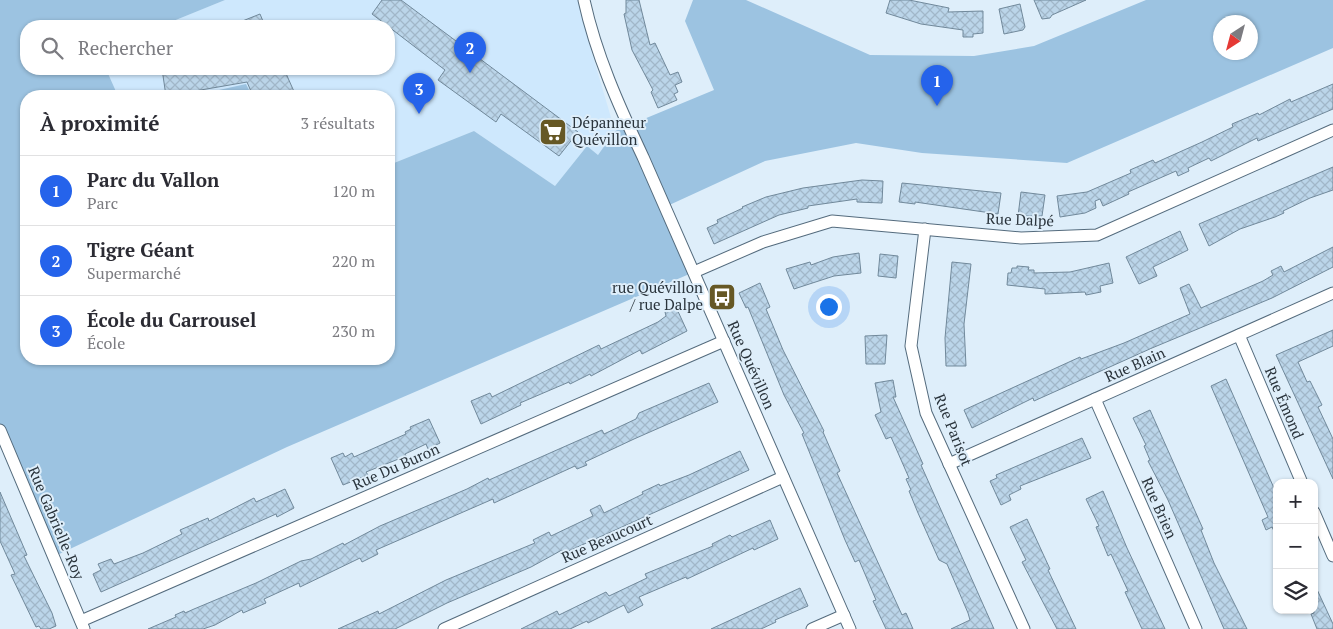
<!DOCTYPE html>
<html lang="fr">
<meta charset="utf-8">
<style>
:root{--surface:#fff;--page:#f2f2f3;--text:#2b2b33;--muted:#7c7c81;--line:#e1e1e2;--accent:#2563eb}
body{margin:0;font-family:"PT Serif",serif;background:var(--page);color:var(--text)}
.controls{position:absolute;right:15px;bottom:15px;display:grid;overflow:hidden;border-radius:10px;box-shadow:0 1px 4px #0004}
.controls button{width:45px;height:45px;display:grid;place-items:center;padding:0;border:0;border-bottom:1px solid var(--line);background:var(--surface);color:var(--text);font:25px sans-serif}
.compass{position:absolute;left:1213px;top:15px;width:45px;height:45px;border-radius:50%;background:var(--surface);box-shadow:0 1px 4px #0004;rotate:216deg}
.you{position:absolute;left:828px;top:306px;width:18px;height:18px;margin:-12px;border:4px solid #fff;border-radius:50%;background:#1a73e8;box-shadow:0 0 0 8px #1a73e833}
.badge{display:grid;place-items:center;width:32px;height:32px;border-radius:50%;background:var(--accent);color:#fff;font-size:16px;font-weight:700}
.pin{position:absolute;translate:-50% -41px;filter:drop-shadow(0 1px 2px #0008)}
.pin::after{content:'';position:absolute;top:26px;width:18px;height:15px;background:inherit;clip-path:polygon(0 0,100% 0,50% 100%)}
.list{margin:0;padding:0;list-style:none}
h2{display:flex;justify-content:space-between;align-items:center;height:65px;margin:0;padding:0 20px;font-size:21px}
h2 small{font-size:16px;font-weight:400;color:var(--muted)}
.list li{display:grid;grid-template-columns:32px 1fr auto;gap:15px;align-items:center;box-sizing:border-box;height:70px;padding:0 20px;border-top:1px solid var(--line)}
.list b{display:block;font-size:19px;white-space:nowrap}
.list p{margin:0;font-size:16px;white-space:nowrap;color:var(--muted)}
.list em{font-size:16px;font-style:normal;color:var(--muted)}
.icon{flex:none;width:28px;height:28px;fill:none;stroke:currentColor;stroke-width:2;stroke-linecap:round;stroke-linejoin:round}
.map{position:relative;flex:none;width:1333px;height:629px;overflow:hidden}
.search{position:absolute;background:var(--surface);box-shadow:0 1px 4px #0004;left:20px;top:20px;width:375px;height:55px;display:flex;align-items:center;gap:12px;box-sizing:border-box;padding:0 18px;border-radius:20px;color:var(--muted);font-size:19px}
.panel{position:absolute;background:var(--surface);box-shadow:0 1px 4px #0004;left:20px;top:90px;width:375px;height:275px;border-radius:20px}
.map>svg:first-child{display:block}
.built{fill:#cee8fd}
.green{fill:#9cc3e1;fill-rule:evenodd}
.building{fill:url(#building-cross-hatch);stroke:#71899b}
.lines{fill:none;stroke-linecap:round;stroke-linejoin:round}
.street-casing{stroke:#546b7d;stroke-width:13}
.street{stroke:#fff;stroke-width:11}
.labels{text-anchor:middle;stroke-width:4;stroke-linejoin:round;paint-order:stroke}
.poi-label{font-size:15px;fill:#2a343c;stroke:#deeefa;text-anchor:start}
.street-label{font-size:15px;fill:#2a343c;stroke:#deeefa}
</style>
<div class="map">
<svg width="1333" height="629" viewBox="0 0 1333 629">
<defs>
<pattern id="building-cross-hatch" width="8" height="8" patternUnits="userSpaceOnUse" patternTransform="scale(1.25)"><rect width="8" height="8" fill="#bbd5e9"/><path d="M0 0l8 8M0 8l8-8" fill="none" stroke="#a1b7c9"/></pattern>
</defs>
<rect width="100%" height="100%" fill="#deeefa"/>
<polygon class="built" points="225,0 580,0 589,43 615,131 598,155 587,146 555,186 474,131 389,165 389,96 118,96 106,69 389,69 389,26 161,26"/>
<g class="green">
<path d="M0,0H225L161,26H26V69H106L118,96H26V359H389V165L474,131L555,186L587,146L598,155L615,131L714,90L685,21L693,0H746L870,55L974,56L1034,46L1146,0H1333V48L1067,163L922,153L856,143L765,161L665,207L694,272L287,447L55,556L0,430ZM1220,22H1250V52H1220Z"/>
<polygon points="246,84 252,96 192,96"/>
</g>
<g class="building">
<polygon points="382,0 401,0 578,132 559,156 501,114 496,122 438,80 445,70 372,14"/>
<polygon points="626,0 639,0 650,45 655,43 670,75 678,72 682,82 675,85 678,92 674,94 677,100 658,108 651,92 653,90 632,50 624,14 626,13"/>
<polygon points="890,0 909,0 949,8 948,12 983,11 983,33 973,34 973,37 963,37 963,30 921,24 886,13"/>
<polygon points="1034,0 1086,0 1052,15 1050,18 1042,19"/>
<polygon points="1020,4 1025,27 1023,30 1004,34 999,9"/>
<polygon points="260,14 265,26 230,26"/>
<polygon points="162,69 284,69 296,96 253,96 247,82 166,96"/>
<polygon points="1333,84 1333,109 1258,141 1257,138 1211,161 1209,158 1188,168 1189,171 1178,176 1176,171 1128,192 1129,194 1103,206 1100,199 1095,201 1096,208 1085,213 1060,217 1057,196 1087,192 1131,173 1130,170 1153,160 1155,163 1202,142 1233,127 1232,124 1258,113 1259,115 1290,99 1291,102"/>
<polygon points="1333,167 1333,190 1310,198 1283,211 1284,213 1275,217 1240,229 1209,246 1199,224"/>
<polygon points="862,180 883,181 882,203 857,202 857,199 808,206 808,208 779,215 714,244 707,228 718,223 717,220 743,208 742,207 766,197 803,188"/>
<polygon points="902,183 1001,193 998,214 915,202 915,204 899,202"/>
<polygon points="1021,192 1045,195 1042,216 1018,216"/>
<polygon points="1180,231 1188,250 1153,267 1157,276 1139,284 1126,257"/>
<polygon points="1333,247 1333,267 1272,298 1152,348 1034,401 1033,398 972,428 964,410 1080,357 1081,359 1124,343 1190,314 1180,288 1189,284 1201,308 1263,281 1273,275 1271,271 1281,266 1284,272"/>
<polygon points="859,253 861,273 834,276 794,289 786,269 810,262 811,265 833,257"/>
<polygon points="880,254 898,256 896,278 878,276"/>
<polygon points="952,262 971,264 964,324 966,366 946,366 945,338"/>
<polygon points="1109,263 1113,283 1100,286 1101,292 1086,295 1085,292 1045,294 1045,289 1007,285 1008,273 1011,273 1012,268 1017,268 1017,266 1029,267 1028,270 1034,270 1034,273 1070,272"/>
<polygon points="760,283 770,307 766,309 783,350 824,431 823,432 840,471 837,473 902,615 906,613 913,629 886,629 873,601 876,600 859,560 855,562 845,540 802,434 804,433 784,395 748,307 746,308 739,293"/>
<polygon points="676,307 687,331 642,354 640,350 591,376 590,374 570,384 569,382 520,403 521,405 481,424 471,401 490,393 492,397 599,345 601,349 658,322 666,316 665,312"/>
<polygon points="1333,330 1333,346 1298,362 1307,382 1310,381 1322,405 1318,407 1333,439 1333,479 1276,355"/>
<polygon points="887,335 885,364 866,364 865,336"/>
<polygon points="1226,379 1277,495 1277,537 1272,527 1266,530 1262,520 1268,517 1211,386"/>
<polygon points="893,380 896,397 893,397 923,464 921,465 994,629 951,629 970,620 968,613 947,564 939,560 918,513 909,491 911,490 906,479 909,478 891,437 886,439 875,415 881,412 875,383"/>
<polygon points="709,383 718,402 634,439 585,462 587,465 577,469 575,466 494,503 493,499 376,550 378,554 362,562 360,558 300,587 299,583 264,599 266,603 243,613 242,610 215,625 203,629 148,629 176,617 175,615 184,611 185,613 194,609 256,583 301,561 311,559 343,543 344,545 380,526 467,489 488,478 489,480 602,430 604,434 636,419 639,413"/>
<polygon points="1150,410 1203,529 1201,530 1214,563 1247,629 1224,629 1168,500 1148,461 1150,460 1144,446 1146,445 1133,418"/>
<polygon points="429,419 440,443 428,449 426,444 405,454 406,456 366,472 368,475 343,485 331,458 343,453 345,457 352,453 354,457 406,434 405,432 411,429 410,427"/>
<polygon points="1082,438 1091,458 1020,486 1021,489 1009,495 1011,500 1001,505 990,481 997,478 996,475"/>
<polygon points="740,451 749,470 564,553 562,550 531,567 447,603 395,629 338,629 378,611 379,614 446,580 535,543 533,540 549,532 551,536 593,516 590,510 600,505 604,513 643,494 642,492 659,484 660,486 689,475"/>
<polygon points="285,489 294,508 277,517 276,514 101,592 93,574 101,570 98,564 111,559 114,564 143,553 182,534 180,530 208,518 209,521 254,498 256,502"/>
<polygon points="1103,491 1127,548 1165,629 1142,629 1125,592 1128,591 1111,554 1108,556 1096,527 1099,526 1086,499"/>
<polygon points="0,492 27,555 24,556 52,613 56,626 49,629 41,629 39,626 36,627 11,575 15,574 0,541"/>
<polygon points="1027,519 1050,569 1048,570 1076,629 1057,629 1022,562 1026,560 1010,527"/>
<polygon points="770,520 778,539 754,550 753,548 687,579 686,577 639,597 643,605 628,613 624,605 588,623 587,621 570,629 521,629 557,611 559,615 606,592 609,596 647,578 645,574 713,546 712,544 730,535 732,537"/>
<polygon points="1314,583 1333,624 1333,629 1317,629 1311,614 1314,613"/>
<polygon points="800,588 808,606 775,620 776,622 761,629 711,629"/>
</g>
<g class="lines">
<g class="street-casing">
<g id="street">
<path d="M584,0C596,55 619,106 643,157L850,629"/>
<polyline points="925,229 911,346 926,413 1024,629"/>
<polyline points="694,272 763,242 832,221 1021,238 1097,235 1333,130"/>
<polyline points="1239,335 1302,483"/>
<polyline points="1095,399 1196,629"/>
<polyline points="0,430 84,629"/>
<polyline points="949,464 1333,293"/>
<polyline points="1314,512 1333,556"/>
<polyline points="81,621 724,341"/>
<polyline points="444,629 783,477"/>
<polyline points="812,629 844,615"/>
</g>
</g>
<use href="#street" class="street"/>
</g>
<defs>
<g id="supermarket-square" transform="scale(1.4375)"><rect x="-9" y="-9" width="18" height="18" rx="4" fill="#665825" stroke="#deeefa"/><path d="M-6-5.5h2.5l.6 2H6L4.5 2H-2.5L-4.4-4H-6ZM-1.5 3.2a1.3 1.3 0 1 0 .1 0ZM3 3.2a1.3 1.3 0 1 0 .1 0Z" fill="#fff"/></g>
<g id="bus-square" transform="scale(1.4375)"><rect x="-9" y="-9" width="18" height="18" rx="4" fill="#665825" stroke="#deeefa"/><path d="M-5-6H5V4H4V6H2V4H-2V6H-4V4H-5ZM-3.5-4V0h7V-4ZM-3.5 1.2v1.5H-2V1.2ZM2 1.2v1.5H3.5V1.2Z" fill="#fff"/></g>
</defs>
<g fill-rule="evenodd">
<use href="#supermarket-square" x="553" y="132"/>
<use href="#bus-square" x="722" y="297"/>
</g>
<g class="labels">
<g class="poi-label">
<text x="572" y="128">Dépanneur<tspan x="572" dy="17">Quévillon</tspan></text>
<text x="703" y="293" text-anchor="end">rue Quévillon<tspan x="703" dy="17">/ rue Dalpe</tspan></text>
</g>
<g class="street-label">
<text transform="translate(1020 220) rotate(2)" y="5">Rue Dalpé</text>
<text transform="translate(751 365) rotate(66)" y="5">Rue Quévillon</text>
<text transform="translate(1135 365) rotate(-24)" y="5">Rue Blain</text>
<text transform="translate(1284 403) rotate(67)" y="5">Rue Émond</text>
<text transform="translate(953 430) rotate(68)" y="5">Rue Parisot</text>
<text transform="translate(396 467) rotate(-24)" y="5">Rue Du Buron</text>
<text transform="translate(1159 508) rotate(66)" y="5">Rue Brien</text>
<text transform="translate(56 523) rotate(67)" y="5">Rue Gabrielle-Roy</text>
<text transform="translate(607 539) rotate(-24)" y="5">Rue Beaucourt</text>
</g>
</g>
</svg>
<div class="controls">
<button>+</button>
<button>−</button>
<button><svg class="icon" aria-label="layers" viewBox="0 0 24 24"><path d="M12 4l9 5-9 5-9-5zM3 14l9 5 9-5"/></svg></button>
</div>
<svg class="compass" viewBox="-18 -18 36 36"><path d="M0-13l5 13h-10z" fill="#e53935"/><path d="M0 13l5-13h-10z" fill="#7c7c81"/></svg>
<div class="you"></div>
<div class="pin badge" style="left:937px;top:106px">1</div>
<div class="pin badge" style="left:470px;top:73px">2</div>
<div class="pin badge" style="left:419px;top:114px">3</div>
<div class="search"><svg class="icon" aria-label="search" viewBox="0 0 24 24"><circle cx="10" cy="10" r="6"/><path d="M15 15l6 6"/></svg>Rechercher</div>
<section class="panel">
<h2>À proximité<small>3 résultats</small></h2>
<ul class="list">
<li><span class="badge">1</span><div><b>Parc du Vallon</b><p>Parc</p></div><em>120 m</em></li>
<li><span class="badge">2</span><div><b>Tigre Géant</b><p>Supermarché</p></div><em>220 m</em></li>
<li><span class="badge">3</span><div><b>École du Carrousel</b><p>École</p></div><em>230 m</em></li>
</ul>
</section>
</div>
